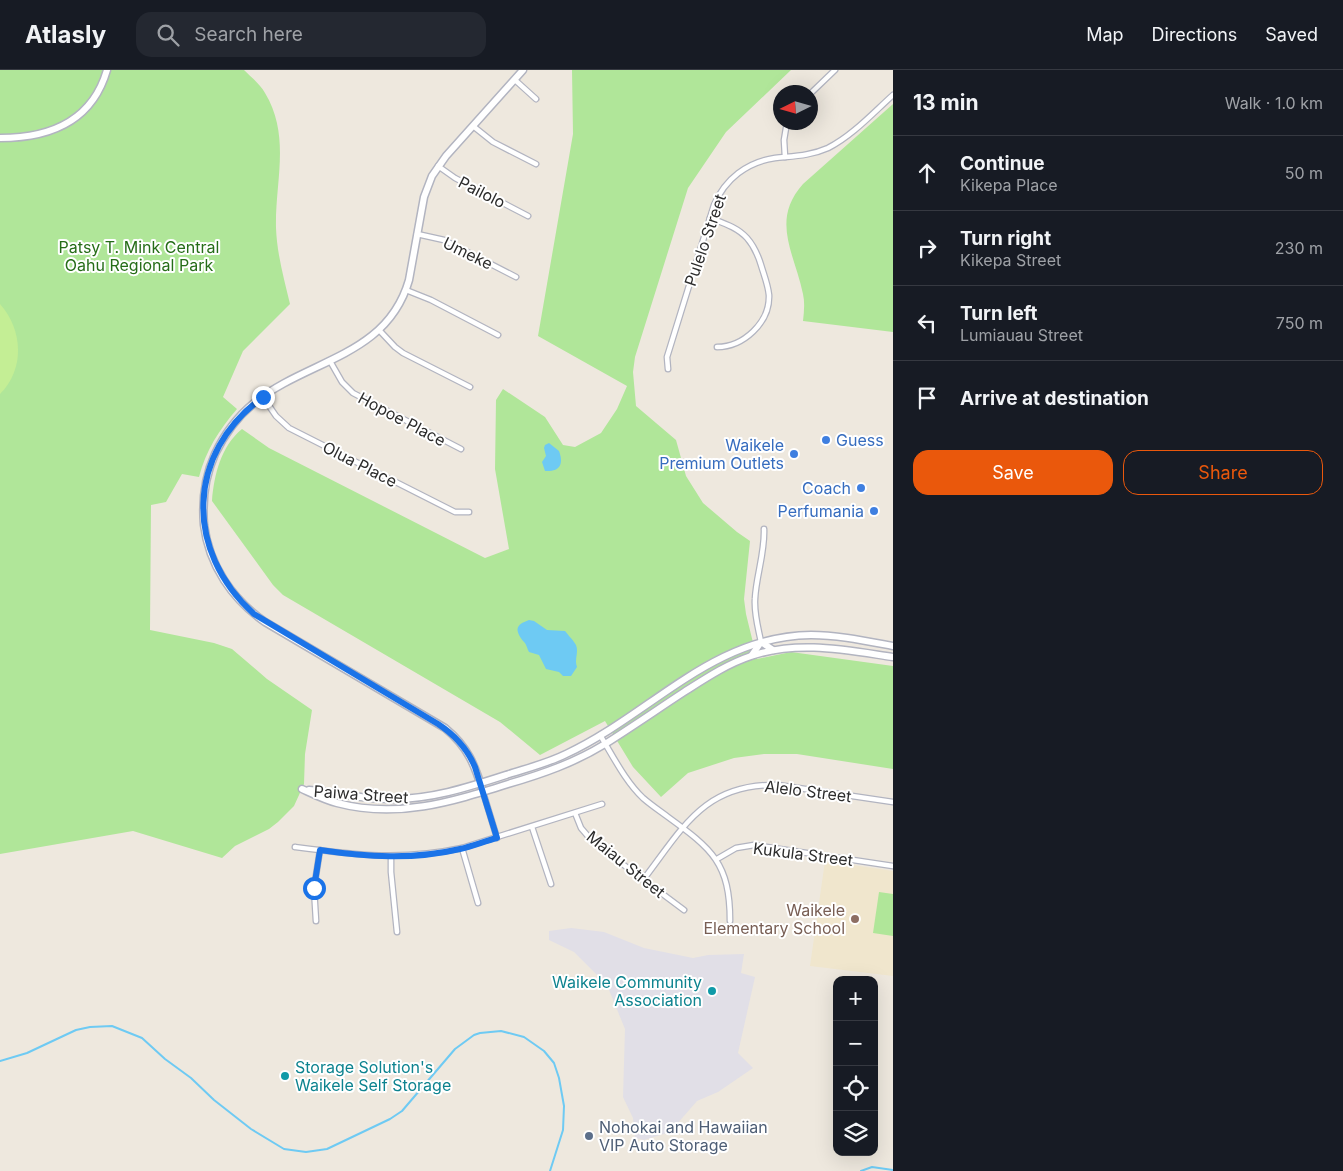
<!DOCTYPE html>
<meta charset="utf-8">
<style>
:root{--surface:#171b24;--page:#242831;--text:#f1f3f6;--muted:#9ea1a6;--line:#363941;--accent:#ea580c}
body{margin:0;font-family:Inter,sans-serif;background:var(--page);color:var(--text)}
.controls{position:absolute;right:15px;bottom:15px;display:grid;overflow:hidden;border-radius:10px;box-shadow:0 5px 20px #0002}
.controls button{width:45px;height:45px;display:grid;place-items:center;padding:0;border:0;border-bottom:1px solid var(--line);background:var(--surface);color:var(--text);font:25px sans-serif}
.compass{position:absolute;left:773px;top:15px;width:45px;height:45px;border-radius:50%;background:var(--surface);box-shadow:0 5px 20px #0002;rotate:265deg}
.stop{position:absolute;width:15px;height:15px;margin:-11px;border:4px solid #1a73e8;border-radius:50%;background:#fff}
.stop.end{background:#1a73e8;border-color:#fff;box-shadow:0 1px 5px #0008}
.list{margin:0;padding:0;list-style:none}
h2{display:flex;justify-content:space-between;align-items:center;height:65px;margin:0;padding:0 20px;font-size:21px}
h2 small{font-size:16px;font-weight:400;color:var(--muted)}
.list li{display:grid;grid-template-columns:32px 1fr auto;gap:15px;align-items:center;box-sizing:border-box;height:75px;padding:0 20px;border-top:1px solid var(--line)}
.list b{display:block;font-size:19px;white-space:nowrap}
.list p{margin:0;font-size:16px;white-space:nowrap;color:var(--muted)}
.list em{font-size:16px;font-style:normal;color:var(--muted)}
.actions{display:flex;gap:10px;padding:15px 20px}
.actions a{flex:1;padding:11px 0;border:1px solid var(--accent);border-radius:15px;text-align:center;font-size:18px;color:var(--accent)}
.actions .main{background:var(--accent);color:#fff}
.icon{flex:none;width:28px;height:28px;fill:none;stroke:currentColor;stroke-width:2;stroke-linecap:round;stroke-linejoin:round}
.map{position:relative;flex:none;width:893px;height:1101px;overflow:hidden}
header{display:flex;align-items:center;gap:30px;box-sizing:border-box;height:70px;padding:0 25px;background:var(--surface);border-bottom:1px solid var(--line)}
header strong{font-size:24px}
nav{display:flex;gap:28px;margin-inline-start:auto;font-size:18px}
.search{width:350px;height:45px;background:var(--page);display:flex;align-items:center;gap:12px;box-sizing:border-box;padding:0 18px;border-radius:15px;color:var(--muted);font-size:19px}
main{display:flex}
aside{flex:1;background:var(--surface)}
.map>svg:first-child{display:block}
.industrial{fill:#e1dfe7}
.education{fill:#f0e6cd}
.green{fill:#b0e699}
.pitch{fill:#c4ee95}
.water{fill:#6ecaf3}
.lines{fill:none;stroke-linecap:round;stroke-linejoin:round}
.stream{stroke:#6ecaf3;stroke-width:2}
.street-casing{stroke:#b2b4c0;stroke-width:7}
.secondary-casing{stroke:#b2b4c0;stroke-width:9}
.street{stroke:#fff;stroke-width:4.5}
.secondary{stroke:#fff;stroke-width:6}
.route{stroke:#1a73e8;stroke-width:6}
.shop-dot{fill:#3f7fe0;stroke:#fff;stroke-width:2}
.education-dot{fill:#8d6e63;stroke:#fff;stroke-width:2}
.culture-dot{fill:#0f9aa8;stroke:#fff;stroke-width:2}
.service-dot{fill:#5c6f8a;stroke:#fff;stroke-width:2}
.labels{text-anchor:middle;stroke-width:4;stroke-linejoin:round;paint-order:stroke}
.street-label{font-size:16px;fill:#2c2c2c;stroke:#fff}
.park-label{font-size:16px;fill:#266d18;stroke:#fff}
.shop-label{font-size:16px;fill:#366cbe;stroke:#fff;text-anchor:end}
.education-label{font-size:16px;fill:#785e54;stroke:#fff;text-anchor:end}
.culture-label{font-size:16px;fill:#0d838f;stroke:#fff;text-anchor:end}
.service-label{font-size:16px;fill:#4e5e75;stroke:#fff;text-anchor:start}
</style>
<header>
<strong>Atlasly</strong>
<div class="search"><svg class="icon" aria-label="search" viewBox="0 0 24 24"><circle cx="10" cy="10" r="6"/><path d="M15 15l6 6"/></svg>Search here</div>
<nav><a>Map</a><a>Directions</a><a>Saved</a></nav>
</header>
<main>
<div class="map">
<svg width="893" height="1101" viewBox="0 0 893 1101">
<rect width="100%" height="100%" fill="#eee8de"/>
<polygon class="industrial" points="571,858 604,862 644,878 693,888 708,885 744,884 741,903 755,907 738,983 753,998 718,1022 697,1031 670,1062 644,1070 635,1068 633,1048 623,1027 625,959 607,915 574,882 549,870 549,861"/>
<polygon class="education" points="825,791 893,801 893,906 810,896"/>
<g class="green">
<path d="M0,0H244C251,7 260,14 265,23C291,66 275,111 276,158C277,184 284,209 290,234L243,281L223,327L237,339C219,360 206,380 199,407L182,404L166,432L151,435L150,560L214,573L232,579L267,609L312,640L305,684L304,714L294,736L278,752L269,759L235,776L222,788L133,761L0,784Z"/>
<path d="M572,0H791L726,62L688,118L635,287L633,302L636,336L676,370L686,406L703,433L737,462L750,471L744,529L746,544L757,589L791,582L893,596V699L797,684H764L734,688L688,703L661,727L633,697L605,651L540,685L500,652L283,525L273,515L212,431C214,405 221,376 242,359L269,378L485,488L509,479L495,399L496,330L503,319L545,347L563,375L575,377L601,363L617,339L627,316L538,266L573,64Z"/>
<path d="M893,34V262L803,251C804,242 805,233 803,224C795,184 770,151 803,114Z"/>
<polygon points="879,822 893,824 893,866 873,863"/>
</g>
<path class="pitch" d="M0,234C23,260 25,299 0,324Z"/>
<g class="water">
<path d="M549,373L559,381C564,394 560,402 545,401L542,392L546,386L544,378L545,375Z"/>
<path d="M529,550L534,551L547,560L565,561C568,565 574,571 576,575C579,582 574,590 577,597L571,606H563L559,602L546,599L539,585L529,582C527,578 526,573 523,571C515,560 515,555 529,550Z"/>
</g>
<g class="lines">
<g class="stream">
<polyline points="0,991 27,983 76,960 90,957 112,956 142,968 165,989 191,1008 214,1030 251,1059 284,1079 306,1082 327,1079 390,1049 402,1041 455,979 474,965 480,963 501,961 524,967 544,981 554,993 559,1008 564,1036 563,1060 550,1101"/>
<polyline points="861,1101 872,1097 893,1100"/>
</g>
<g class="street-casing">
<g id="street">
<polyline points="515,10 536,29"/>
<polyline points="811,23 835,0"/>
<polyline points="473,56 493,72 536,94"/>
<polyline points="785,87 784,70 787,52"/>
<polyline points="438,96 455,108 528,146"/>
<path d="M710,148C723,153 737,157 747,168C754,176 758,185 761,195C764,205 768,215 769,225C770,253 743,277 717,277"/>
<polyline points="417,164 444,170 516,207"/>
<polyline points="406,220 431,230 498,265"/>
<polyline points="380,261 395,277 403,283 470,317"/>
<polyline points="330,291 342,312 353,323 461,379"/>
<path d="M668,299L667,287L714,135C725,109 747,92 775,88C793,86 810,86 828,78C852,66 873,43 893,25"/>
<polyline points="263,327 276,346 289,358 455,442 469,442"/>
<path d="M761,572C758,557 754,544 755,529C756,506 765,483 764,459"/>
<path d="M600,665C613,686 625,711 643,728C651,735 660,741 668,747C712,779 730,793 730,851"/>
<polyline points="483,722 497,768"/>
<polyline points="575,743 581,758 593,772 684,840"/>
<polyline points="532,757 551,814"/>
<path d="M295,777C356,785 401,791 462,778L602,734"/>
<polyline points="462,778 478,833"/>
<polyline points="391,787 391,802 397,862"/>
<polyline points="717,789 736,778 754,775 893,796"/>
<path d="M643,810C683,758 704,713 778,715L893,732"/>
<polyline points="316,851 314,818 320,780"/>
</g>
</g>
<g class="secondary-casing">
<g id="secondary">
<path d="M0,68C49,68 92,52 107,0"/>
<polyline points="752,585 761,572 773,580"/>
<path d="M302,719C313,724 325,730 337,733C397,749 451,732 508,714C542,704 574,693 605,674C632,657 658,639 684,622C706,608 727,594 751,586C798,570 845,580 893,587"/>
<path d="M309,720C335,722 361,729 388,729C430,730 469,717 509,704C528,698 548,693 566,684C650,645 712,566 811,565C838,565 866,571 893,576"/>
<path d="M483,722C475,695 468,677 445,658L265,552C232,529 209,495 204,455C202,431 205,406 215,384C224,365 237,347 254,333C308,289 387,287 409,210L424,127L432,106L446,86L523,0"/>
</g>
</g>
<use href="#street" class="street"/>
<use href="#secondary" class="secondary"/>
</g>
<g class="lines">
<path class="route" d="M263,327C186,383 184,481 254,544L438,654C455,665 467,678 475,697L497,768C485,771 473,776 460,779C413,790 367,787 320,780L314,818"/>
</g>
<g class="shop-dot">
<circle cx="826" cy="370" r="5"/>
<circle cx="794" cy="384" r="5"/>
<circle cx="861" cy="418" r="5"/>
<circle cx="874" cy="441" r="5"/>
</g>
<circle class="education-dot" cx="855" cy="849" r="5"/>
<g class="culture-dot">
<circle cx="712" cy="921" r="5"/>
<circle cx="285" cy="1006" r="5"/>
</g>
<circle class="service-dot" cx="589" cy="1066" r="5"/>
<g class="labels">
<g class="street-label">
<text transform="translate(482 122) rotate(27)" y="6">Pailolo</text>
<text transform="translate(705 170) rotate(-71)" y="6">Pulelo Street</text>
<text transform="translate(468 183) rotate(26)" y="6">Umeke</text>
<text transform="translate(402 349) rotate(28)" y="6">Hopoe Place</text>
<text transform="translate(360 394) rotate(27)" y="6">Olua Place</text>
<text transform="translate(808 721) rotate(7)" y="6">Alelo Street</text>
<text transform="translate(361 724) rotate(4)" y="6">Paiwa Street</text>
<text transform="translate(803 784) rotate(7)" y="6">Kukula Street</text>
<text transform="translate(626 794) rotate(39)" y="6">Maiau Street</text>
</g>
<g class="park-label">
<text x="139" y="183">Patsy T. Mink Central<tspan x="139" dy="18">Oahu Regional Park</tspan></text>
</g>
<g class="shop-label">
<text x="836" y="376" text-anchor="start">Guess</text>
<text x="784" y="381">Waikele<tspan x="784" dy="18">Premium Outlets</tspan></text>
<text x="851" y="424">Coach</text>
<text x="864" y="447">Perfumania</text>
</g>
<g class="education-label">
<text x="845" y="846">Waikele<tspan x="845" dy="18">Elementary School</tspan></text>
</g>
<g class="culture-label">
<text x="702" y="918">Waikele Community<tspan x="702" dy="18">Association</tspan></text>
<text x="295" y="1003" text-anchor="start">Storage Solution's<tspan x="295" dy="18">Waikele Self Storage</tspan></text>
</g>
<g class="service-label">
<text x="599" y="1063">Nohokai and Hawaiian<tspan x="599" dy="18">VIP Auto Storage</tspan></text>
</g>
</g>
</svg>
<div class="controls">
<button>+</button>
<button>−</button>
<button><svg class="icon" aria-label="locate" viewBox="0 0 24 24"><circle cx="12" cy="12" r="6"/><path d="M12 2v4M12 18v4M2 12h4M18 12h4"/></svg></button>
<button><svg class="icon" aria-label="layers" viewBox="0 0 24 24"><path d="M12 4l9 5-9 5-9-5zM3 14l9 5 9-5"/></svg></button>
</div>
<svg class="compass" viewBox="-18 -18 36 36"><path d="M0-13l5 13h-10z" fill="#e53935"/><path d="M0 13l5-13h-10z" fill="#9ea1a6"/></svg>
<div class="stop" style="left:314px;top:818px"></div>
<div class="stop end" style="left:263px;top:327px"></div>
</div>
<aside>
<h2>13 min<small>Walk · 1.0 km</small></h2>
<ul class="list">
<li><svg class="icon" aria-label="ahead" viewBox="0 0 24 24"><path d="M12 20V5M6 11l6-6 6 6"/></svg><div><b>Continue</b><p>Kikepa Place</p></div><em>50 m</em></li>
<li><svg class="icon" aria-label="right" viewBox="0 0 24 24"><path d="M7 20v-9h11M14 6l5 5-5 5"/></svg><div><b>Turn right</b><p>Kikepa Street</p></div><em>230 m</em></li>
<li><svg class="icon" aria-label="left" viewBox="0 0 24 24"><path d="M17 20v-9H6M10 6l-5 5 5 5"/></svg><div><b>Turn left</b><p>Lumiauau Street</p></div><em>750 m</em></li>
<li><svg class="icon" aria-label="arrive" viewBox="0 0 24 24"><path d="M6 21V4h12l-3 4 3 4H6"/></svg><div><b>Arrive at destination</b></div></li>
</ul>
<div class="actions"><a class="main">Save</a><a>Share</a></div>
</aside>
</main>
